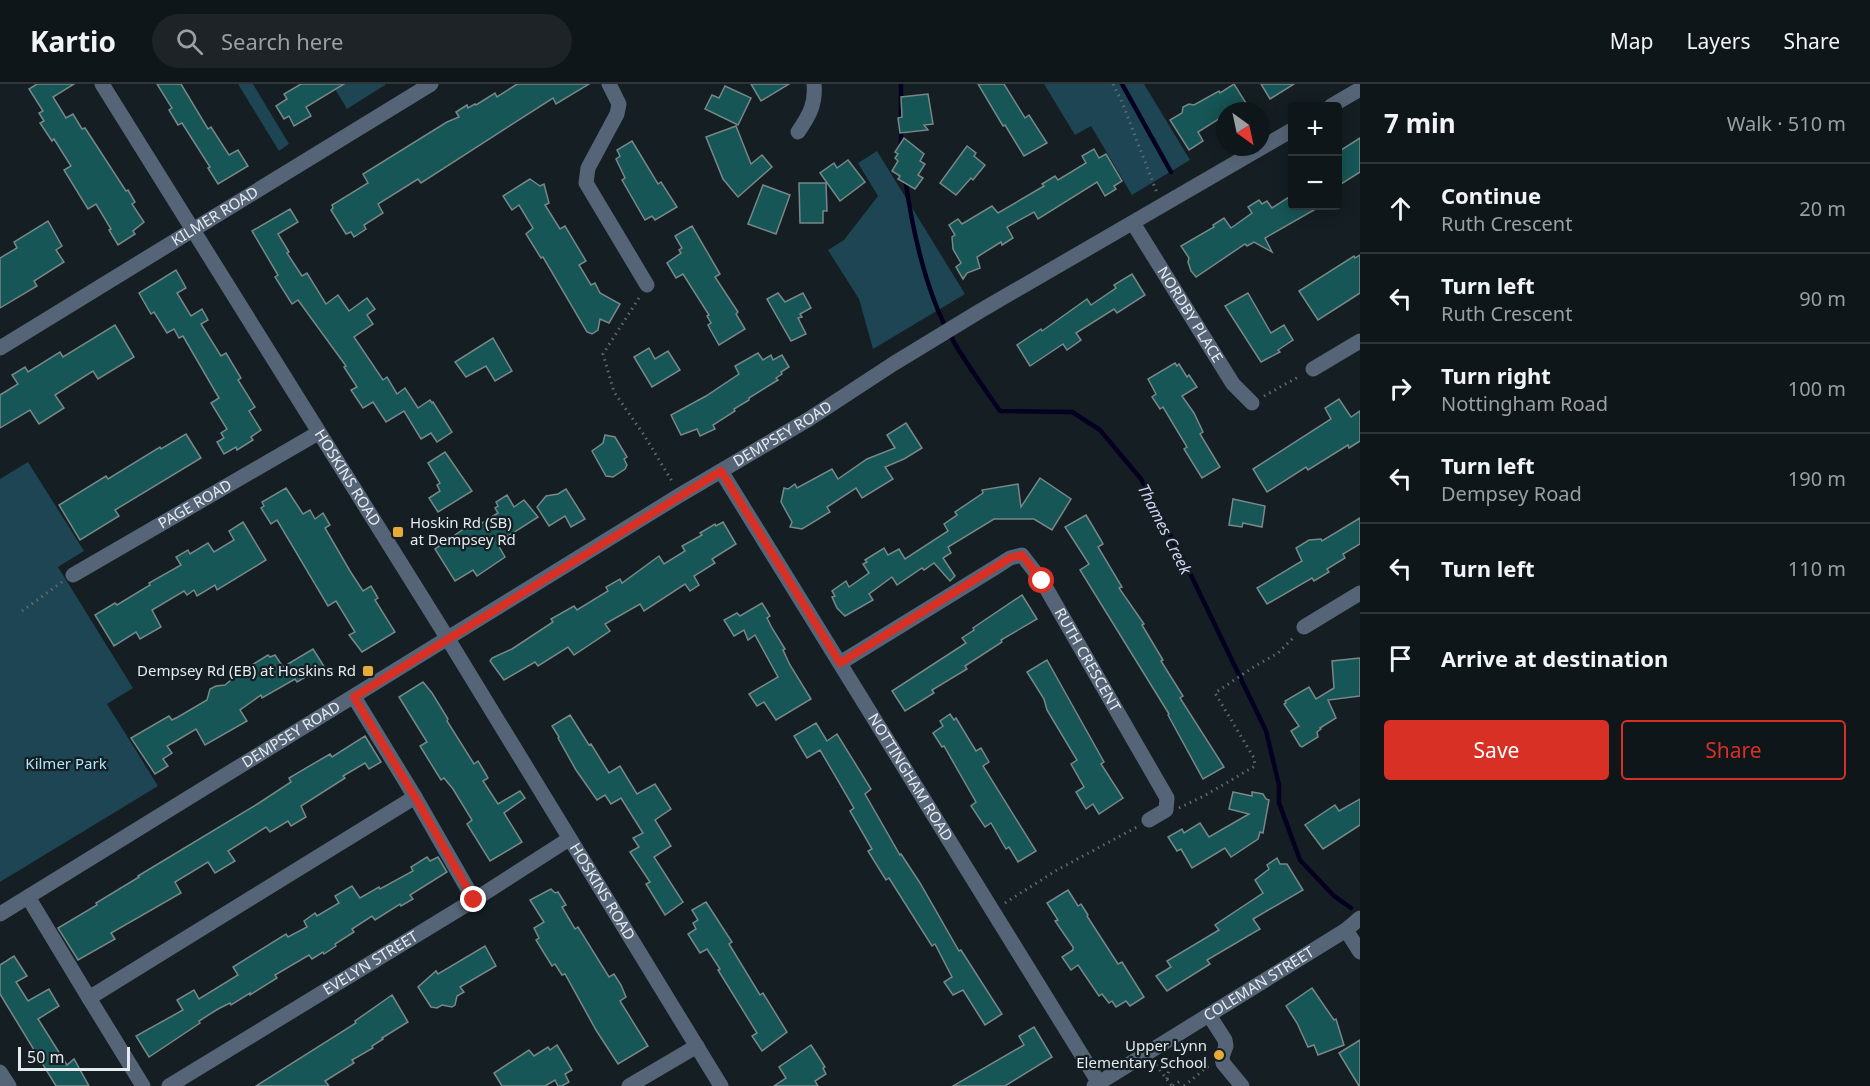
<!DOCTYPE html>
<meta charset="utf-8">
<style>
:root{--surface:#0f161a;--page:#1d2327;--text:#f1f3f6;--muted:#9b9fa2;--line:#2f3539;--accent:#d93025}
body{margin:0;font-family:"Noto Sans",sans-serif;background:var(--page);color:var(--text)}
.controls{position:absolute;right:18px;top:18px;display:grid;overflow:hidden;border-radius:6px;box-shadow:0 3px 15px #0003}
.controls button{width:54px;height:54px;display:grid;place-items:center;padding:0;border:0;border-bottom:2px solid var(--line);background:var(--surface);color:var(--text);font:30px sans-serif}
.compass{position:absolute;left:1216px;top:18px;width:54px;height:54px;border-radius:50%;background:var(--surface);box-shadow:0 3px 15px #0003;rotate:147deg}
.scale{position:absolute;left:18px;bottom:15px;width:112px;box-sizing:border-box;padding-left:6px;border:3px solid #e4ebee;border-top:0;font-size:16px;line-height:21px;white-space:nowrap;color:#e4ebee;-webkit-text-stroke:4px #141e23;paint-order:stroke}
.stop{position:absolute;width:18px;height:18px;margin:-14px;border:4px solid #d93025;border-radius:50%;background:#fff}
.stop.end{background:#d93025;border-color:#fff;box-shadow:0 2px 6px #0008}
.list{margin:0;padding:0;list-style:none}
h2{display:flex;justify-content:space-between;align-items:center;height:78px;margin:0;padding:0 24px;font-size:26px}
h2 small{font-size:20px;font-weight:400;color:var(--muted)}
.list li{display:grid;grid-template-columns:39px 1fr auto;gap:18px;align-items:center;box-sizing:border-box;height:90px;padding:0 24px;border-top:2px solid var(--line)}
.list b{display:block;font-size:22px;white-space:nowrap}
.list p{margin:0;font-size:20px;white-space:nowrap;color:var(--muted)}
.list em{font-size:20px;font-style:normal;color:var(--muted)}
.actions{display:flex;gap:12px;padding:18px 24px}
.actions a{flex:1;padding:14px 0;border:2px solid var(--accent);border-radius:6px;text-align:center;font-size:21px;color:var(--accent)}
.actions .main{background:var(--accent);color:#fff}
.icon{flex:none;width:33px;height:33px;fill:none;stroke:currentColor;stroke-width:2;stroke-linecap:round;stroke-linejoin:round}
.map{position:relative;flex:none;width:1360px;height:1002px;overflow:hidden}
header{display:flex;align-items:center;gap:36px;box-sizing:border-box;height:84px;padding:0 30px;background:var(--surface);border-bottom:2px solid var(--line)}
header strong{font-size:28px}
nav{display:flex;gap:33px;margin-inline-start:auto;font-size:21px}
.search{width:420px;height:54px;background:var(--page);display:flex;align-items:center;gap:15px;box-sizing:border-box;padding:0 21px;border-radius:33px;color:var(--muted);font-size:22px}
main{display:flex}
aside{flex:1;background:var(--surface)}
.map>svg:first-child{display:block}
.green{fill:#1e4553}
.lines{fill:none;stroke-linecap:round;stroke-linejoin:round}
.stream{stroke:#050020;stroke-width:4.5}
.building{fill:#165656;stroke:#788787;stroke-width:1.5}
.path{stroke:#60696d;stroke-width:3;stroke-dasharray:1.5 4.5;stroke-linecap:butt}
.minor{stroke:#556476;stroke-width:15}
.route{stroke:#d93025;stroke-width:8}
.poi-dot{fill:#e8ab37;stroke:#141e23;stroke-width:2}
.labels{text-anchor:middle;stroke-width:4.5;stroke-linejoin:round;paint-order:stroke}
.street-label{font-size:15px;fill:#e4ebee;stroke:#141e23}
.poi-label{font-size:15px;fill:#e4ebee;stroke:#141e23;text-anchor:end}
.park-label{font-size:15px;fill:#aee6fc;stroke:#141e23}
.water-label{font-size:16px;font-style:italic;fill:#d2d4f3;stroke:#141e23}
</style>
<header>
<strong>Kartio</strong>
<div class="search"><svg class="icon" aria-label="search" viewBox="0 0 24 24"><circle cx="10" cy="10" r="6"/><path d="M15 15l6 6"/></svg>Search here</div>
<nav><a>Map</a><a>Layers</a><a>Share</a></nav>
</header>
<main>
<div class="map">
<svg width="1360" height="1002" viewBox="0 0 1360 1002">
<rect width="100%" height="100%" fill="#141e23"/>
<g class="green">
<polygon points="238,0 253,0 289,60 279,67"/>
<polygon points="332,0 385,0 385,1 347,25"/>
<polygon points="1044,0 1144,0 1190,76 1132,111 1091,42 1075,51"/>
<polygon points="877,67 965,210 873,265 859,215 828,166 844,156 878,112 858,79"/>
<polygon points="28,378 84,467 58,483 133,604 107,620 158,702 0,798 0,395"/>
</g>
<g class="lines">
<g class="stream">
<polyline points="1122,0 1171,88"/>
<polyline points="901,65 901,0"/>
<path d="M905,94C911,136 919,176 934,216C948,256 976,292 1000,327L1072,328L1100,346L1141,395L1189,487L1266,647L1279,701V719L1300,776L1334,812L1351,824"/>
</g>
</g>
<g class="building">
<polygon points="37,0 74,0 53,13 66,34 73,30 82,45 85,44 126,107 128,106 135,118 132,120 144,138 133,147 135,150 118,161 109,146 111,145 96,120 88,125 64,86 71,82 54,55 52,57 40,39 44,37 39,29 43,27 29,5"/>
<polygon points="157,0 181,0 208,45 211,43 229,71 238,66 248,82 218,100 208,84 210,83 182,39 178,41 169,26 172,24"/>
<polygon points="301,0 344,0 306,23 311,32 294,42 289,32 284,35 276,22 287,15 284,10"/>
<polygon points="517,0 589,0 556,20 553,14 421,99 418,95 378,120 383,129 364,141 366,145 354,153 351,148 346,150 331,126 333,124 332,121 368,99 363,90 447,38 459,33 456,28 467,21 468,24 475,20 476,21 495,9 497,13"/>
<polygon points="751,0 789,0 761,17"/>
<polygon points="978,0 1004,0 1025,34 1029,31 1047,59 1024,72 1005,41 1003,42"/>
<polygon points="1234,0 1251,27 1225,27 1225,31 1198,48 1203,57 1189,66 1170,36 1182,29 1183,23 1189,20 1194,21 1219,7 1220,9"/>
<polygon points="1261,0 1294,0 1270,15"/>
<polygon points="725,2 751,14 738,41 705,25 712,11 719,14"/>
<polygon points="928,10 933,40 924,41 928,46 900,49 898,34 902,33 901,13"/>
<polygon points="736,42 751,80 762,71 772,83 738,113 723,95 706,53"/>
<polygon points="904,54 924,70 920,77 925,80 918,91 923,94 915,105 898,95 900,92 892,87 898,77 895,74 898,70 895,68"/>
<polygon points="1360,54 1360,88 1338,102 1338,68"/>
<polygon points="632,57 658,100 661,98 677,123 655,136 652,132 645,136 622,96 625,94 616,75 620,72 617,66"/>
<polygon points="967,62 976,69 974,72 985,81 973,96 971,94 956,111 940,99"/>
<polygon points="1094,65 1099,74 1106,70 1122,97 1114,102 1116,105 1105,112 1097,98 1038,135 1034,128 1007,143 1013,154 1002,161 1001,158 977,173 980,184 967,189 963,195 956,183 961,179 953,165 952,153 955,151 949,141 958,135 962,140 992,122 998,129 1044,102 1042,100 1055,92 1058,96 1086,79 1082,72"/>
<polygon points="848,76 865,98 840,117 820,89 834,79 837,84"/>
<polygon points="530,95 540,102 544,100 549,119 545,121 560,145 565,142 586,177 579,181 591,201 595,199 600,209 620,220 609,239 600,235 598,246 592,250 587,248 543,173 541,174 526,150 533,144 519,121 512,126 503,112"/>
<polygon points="799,99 826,99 827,127 823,127 823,139 800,139"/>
<polygon points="763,101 790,111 776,150 748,140"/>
<polygon points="1289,113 1293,122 1321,122 1265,154 1272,168 1254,158 1247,162 1245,160 1196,193 1191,187 1188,178 1189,174 1181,162 1214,143 1213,141 1224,134 1231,144 1252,129 1248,123 1259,116 1262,120 1267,117 1272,124"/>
<polygon points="290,125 298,138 278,150 289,168 287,169 302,192 307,189 326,220 338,211 349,227 367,214 375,225 367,231 373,240 354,253 383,296 387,293 397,310 405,304 418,324 430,316 432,319 433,318 452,348 437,358 431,349 421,355 404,327 386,338 373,318 363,324 351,306 357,303 344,283 346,282 298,216 292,220 275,193 278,191 252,147"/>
<polygon points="48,137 62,162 56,166 64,178 34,197 37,202 0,224 0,174 17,164 14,158"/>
<polygon points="692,142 720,190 715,193 738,228 736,230 745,245 719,261 710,245 708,241 711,239 707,232 709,231 683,190 676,194 667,179 681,169 679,166 682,164 675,152"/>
<polygon points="1360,171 1360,209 1318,236 1299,207 1354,172 1355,174"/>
<polygon points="176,186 186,204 177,209 191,232 202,225 208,236 201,240 221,272 226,269 241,294 238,296 255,323 249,327 261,346 251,353 253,356 237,366 236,363 224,370 217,358 224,354 221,349 227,345 211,319 219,314 183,252 179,254 174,245 167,249 154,228 151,230 139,209"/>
<polygon points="1132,190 1145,211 1117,229 1114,225 1076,249 1081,256 1067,266 1063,260 1030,282 1017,261 1041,245 1042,247 1087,215 1091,221 1116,204 1114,201"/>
<polygon points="778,209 785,218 803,209 811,224 800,230 802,233 798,234 806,250 791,257 767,215"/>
<polygon points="1248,209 1271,249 1284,241 1293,256 1278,266 1280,268 1261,278 1225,222"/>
<polygon points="115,241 134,273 98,295 93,287 55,311 64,324 39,340 30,326 0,344 0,311 18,300 12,291 25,283 28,288 60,268 63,273"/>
<polygon points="493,254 512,287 495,297 486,282 466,293 455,278"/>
<polygon points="649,264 655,275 668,267 680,286 652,303 634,273"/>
<polygon points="758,269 763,276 771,271 773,276 782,271 789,283 781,288 782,290 776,294 778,296 749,314 749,316 734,325 735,327 713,341 715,345 700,352 697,345 681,351 671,331 706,312 739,290 735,282"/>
<polygon points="1175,279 1177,282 1179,280 1187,293 1189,291 1197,303 1182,312 1194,329 1203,348 1200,350 1220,383 1202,394 1184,365 1187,363 1163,323 1160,325 1152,313 1156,310 1148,295"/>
<polygon points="1339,315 1351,333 1360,327 1360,357 1349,364 1348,361 1308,386 1306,383 1267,408 1253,385 1331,335 1325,324"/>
<polygon points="906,339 922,364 904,375 885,383 893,395 862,414 856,404 827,423 830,428 802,445 790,443 792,438 781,418 784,404 788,405 795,400 797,404 832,385 838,395 867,375 895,364 887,351"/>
<polygon points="186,350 201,374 115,426 119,432 80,456 59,421 106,392 108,395 160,363 161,365"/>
<polygon points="605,351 615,353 627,373 624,375 627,381 625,385 613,393 606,392 592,367 603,359"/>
<polygon points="445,368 472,407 438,428 429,414 440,407 437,401 440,399 428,379"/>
<polygon points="1040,394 1071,415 1052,446 1034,435 994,435 948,463 951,469 943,474 955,492 950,497 934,479 924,486 922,484 897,501 892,493 869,510 873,516 845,532 837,524 832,513 835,512 832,507 846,497 849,503 869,489 863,480 867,478 865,476 884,464 888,471 899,465 905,475 948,447 944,440 957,431 955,428 983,409 982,406 1018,400 1021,423"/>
<polygon points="286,404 303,430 310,426 315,435 323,429 330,441 325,444 350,487 363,507 371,502 378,514 375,516 395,548 362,568 349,551 355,548 336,517 328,522 277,436 271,440 261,424 264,422 262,418"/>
<polygon points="566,405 585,435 571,443 565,432 549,442 537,423 546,412 558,410"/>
<polygon points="507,411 514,423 524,416 538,433 497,459 505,473 477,492 473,486 455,497 435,465 468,442 471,446 498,429 495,424 498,422 496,418"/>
<polygon points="1233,415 1265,422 1262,443 1243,439 1242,443 1229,441"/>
<polygon points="1086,431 1101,456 1103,460 1098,463 1122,503 1119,504 1144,540 1142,541 1163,576 1161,577 1183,612 1180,614 1224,683 1203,695 1168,631 1169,630 1080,486 1089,480 1065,443"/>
<polygon points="1360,434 1360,460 1343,470 1345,474 1327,485 1329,488 1314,497 1312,494 1267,520 1257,504 1302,477 1296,464 1309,456 1321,455 1322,457"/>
<polygon points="243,438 266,476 217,506 215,501 197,512 194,506 187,511 184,507 152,526 161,543 140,555 136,548 114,562 95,531 115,519 117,521 150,501 149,499 181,481 176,473 188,466 190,470 208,459 214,468 234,456 229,447"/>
<polygon points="723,438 736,460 712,475 715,479 694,492 699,501 690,507 685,500 644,527 640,520 605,540 610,547 574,571 568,563 538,582 535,578 504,596 490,577 492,574 512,565 553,538 551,535 574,522 577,526 608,507 606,503 620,495 622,499 659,472 664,480 685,467 682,462 702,451 700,449 715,440 716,442"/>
<polygon points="1022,511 1037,535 1001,556 1002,558 965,582 967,585 932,606 934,609 905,627 892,607 966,559 962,554 974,546 973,544"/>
<polygon points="762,519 770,532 767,534 772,544 785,565 783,566 790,581 811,615 776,636 764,618 757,622 749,610 778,593 755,551 748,556 744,546 734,552 724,536 737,529 740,532"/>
<polygon points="313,565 325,584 310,593 309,591 297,598 295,595 262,614 261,611 240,626 247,637 205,661 196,645 176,657 167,662 172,669 163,675 168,682 155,690 131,654 169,632 172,636 178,633 207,616 210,605 216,602 225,601 239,589 268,571 270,573 275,571 283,583"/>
<polygon points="1360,574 1360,612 1328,616 1336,634 1320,644 1321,645 1317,648 1318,653 1302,663 1300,662 1291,647 1299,642 1284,620 1286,619 1285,617 1309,603 1316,615 1334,604 1332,577"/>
<polygon points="1047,576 1104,678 1101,680 1123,714 1099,730 1093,720 1086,725 1076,708 1084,703 1071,680 1077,676 1047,626 1044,615 1027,588"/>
<polygon points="423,598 432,609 448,635 447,637 474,680 478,677 484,687 488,694 483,697 498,720 520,707 525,714 504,729 522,758 490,777 467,740 472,736 453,705 444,694 441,696 420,662 427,658 399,613"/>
<polygon points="950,630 954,636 956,634 976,667 981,664 989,678 983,682 1036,767 1018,778 1009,763 1006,765 991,739 985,743 971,722 976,718 944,662 942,663 933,649 943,642 940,637"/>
<polygon points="570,631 589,661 591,660 609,689 620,682 637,710 655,700 671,725 655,736 671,762 654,773 683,818 665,831 646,800 650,798 630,768 639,763 633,754 643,749 621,714 611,720 605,711 597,716 576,686 558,654 559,653 552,642"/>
<polygon points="816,639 827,657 837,650 871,705 865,710 900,771 901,770 920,799 959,867 961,866 1002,930 985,941 963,906 953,911 944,898 952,893 935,860 932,862 889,794 886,796 868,767 872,765 850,727 854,724 820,666 807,674 794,652"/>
<polygon points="365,652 381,678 369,685 365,679 343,692 345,694 301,722 306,733 291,742 288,737 270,748 266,743 228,767 235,777 215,789 208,778 175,798 181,809 111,849 115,855 78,876 58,844 97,821 96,819 139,793 138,792 259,719 291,698 289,694 330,670 332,673"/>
<polygon points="1233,708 1252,712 1252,708 1263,710 1266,715 1269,716 1263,749 1260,748 1258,755 1231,773 1225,764 1192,784 1181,765 1177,767 1168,753 1182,745 1184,749 1200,739 1209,753 1249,730 1229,725"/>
<polygon points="1360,715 1360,741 1323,765 1305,741 1335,721 1339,727"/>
<polygon points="427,773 430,777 438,773 447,788 410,811 413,815 401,822 400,820 375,836 372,832 352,845 354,848 335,860 336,862 324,870 323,868 312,875 309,871 275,891 277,894 250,911 250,909 231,921 230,919 218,925 199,937 200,939 149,973 136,952 183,926 177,916 194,906 199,915 238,891 233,883 286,850 288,853 307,843 304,837 315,829 317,832 339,819 335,812 352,802 360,814 379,803 380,805 413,787 411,783"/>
<polygon points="1277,774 1280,780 1287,780 1303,806 1253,835 1260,845 1207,876 1210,880 1167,907 1156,892 1171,883 1167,877 1219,846 1215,841 1263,809 1255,796 1269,785 1267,781"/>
<polygon points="551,805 555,809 558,808 566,821 562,823 575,845 578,843 609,893 614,890 621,901 626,913 620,917 648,962 618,980 596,946 565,890 562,891 555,880 552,882 536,856 539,854 534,844 544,838 530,816"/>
<polygon points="1068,806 1078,822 1081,820 1088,831 1087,832 1118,880 1122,878 1144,913 1130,922 1126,917 1116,923 1112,917 1109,919 1102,910 1099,912 1078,881 1071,886 1062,873 1073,866 1073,863 1055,837 1058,836 1047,819"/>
<polygon points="706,818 732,858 729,860 760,911 763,909 787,948 762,967 752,952 757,949 718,886 720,885 707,865 700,869 688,850 696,845 693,839 698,836 692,826"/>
<polygon points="485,862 496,882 460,903 464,908 457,912 455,921 452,923 442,921 437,924 431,923 418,903 436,887 438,890"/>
<polygon points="14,872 27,892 16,898 28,917 49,905 59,922 38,935 67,981 74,975 89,1002 56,1002 0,910 0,881"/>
<polygon points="1312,904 1334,936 1336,935 1344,961 1318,971 1314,961 1308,963 1297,939 1286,922"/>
<polygon points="392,911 408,938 382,954 383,955 372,962 373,964 352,976 354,979 325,997 329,1002 256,1002 356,939 355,937"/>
<polygon points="1034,943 1052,973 1005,1002 953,1002 1024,961 1019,952"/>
<polygon points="1360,956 1360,1002 1359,1002 1339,969"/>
<polygon points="557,961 572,986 565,990 569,998 562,1002 558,1002 555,996 545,1002 502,1002 494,989 529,966 534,972 548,963 550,966"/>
<polygon points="811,961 825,983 823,984 826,990 815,997 818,1002 774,1002 786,994 779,983"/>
</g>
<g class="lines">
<g class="path">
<polyline points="1113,0 1122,18 1157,109"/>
<polyline points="639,214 603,270 614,308 644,351 673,399"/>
<polyline points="1264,312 1300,292"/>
<polyline points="22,527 62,498"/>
<polyline points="1179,724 1204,712 1255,682 1254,674 1215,609 1252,584 1278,569 1294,553"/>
<polyline points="1005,819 1057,786 1137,743"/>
<polyline points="1156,981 1172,1002"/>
<polyline points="1167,995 1170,979 1168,974"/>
<polyline points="1173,1002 1180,997"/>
<polyline points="1184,1002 1207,983 1210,986"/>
</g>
<g class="minor">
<path id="s1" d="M102,0L448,555L721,1002"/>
<polyline points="609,0 619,20 617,30 588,84 586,99 647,201"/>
<polyline points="1331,22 1360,5"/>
<path d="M798,48C809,32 816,20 814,0"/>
<path id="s2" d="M1133,139L1233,300L1252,319"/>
<path id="s3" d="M0,264L431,0"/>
<polyline points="1313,285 1360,257"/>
<path id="s4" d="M721,387L1099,999"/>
<path id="s5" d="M73,491L318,349"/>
<polyline points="1304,543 1360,509"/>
<path id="s6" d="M840,579L996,483L1010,474L1022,471L1042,497L1167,714L1166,726L1149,736"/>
<polyline points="415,713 474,816"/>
<polyline points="28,813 89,914 415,713 354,613"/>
<path id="s7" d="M0,830L680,411L809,335L893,280L980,227L1292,46"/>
<polyline points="1346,846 1360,868"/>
<polyline points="89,914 143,1002"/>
<polyline points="1209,931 1225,956 1226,962 1222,973 1223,979 1242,1002"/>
<polyline points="0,988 9,1002"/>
<path id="s8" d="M169,1002L474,816L569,755"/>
<polyline points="629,1002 697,962"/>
<path id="s9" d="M1094,1002L1346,846L1360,834"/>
</g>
</g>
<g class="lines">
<polyline class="route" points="474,816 415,713 354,613 721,387 840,579 1010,474 1022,471 1042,497"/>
</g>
<g class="poi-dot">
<rect x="392" y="442" width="12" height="12" rx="3"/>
<rect x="362" y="581" width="12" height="12" rx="3"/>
<circle cx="1219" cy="971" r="6"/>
</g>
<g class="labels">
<g class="street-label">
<text dy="5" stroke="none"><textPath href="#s3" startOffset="252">KILMER ROAD</textPath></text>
<text dy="5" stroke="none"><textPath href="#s2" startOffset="108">NORDBY PLACE</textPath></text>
<text dy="5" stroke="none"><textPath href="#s7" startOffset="918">DEMPSEY ROAD</textPath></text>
<text dy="5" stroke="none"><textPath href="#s1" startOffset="464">HOSKINS ROAD</textPath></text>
<text dy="5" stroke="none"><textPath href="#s5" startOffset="141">PAGE ROAD</textPath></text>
<text dy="5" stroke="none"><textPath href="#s6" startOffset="336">RUTH CRESCENT</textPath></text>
<text dy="5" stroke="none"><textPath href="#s7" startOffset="342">DEMPSEY ROAD</textPath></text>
<text dy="5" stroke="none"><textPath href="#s4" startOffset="360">NOTTINGHAM ROAD</textPath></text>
<text dy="5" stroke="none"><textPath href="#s1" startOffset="950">HOSKINS ROAD</textPath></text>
<text dy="5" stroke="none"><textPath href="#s8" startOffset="236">EVELYN STREET</textPath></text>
<text dy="5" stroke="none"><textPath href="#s9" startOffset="194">COLEMAN STREET</textPath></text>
</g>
<g class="poi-label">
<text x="410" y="444" text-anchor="start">Hoskin Rd (SB)<tspan x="410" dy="17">at Dempsey Rd</tspan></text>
<text x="356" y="592">Dempsey Rd (EB) at Hoskins Rd</text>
<text x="1207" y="967">Upper Lynn<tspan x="1207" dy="17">Elementary School</tspan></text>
</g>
<g class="park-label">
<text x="66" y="685">Kilmer Park</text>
</g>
<g class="water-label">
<text transform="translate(1165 445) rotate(63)" y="6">Thames Creek</text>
</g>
</g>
</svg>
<div class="controls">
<button>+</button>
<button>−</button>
</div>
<svg class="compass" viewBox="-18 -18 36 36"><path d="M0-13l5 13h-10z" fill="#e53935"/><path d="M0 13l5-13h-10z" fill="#9b9fa2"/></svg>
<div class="scale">50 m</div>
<div class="stop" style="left:1042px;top:497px"></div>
<div class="stop end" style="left:474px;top:816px"></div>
</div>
<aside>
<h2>7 min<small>Walk · 510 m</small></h2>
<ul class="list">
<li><svg class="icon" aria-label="ahead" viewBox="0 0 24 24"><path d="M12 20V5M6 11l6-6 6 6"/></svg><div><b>Continue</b><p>Ruth Crescent</p></div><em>20 m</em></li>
<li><svg class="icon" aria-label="left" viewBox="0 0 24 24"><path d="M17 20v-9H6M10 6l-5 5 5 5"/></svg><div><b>Turn left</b><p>Ruth Crescent</p></div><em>90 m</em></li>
<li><svg class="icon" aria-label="right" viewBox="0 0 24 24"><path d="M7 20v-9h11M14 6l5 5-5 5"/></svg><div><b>Turn right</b><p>Nottingham Road</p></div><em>100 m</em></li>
<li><svg class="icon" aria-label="left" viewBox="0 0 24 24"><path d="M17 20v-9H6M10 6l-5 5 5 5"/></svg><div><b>Turn left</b><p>Dempsey Road</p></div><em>190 m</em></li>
<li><svg class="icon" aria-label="left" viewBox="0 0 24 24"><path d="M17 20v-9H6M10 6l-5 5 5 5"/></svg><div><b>Turn left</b></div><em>110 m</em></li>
<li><svg class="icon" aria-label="arrive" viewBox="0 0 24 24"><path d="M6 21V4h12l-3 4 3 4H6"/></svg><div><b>Arrive at destination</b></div></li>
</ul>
<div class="actions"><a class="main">Save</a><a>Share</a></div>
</aside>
</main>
